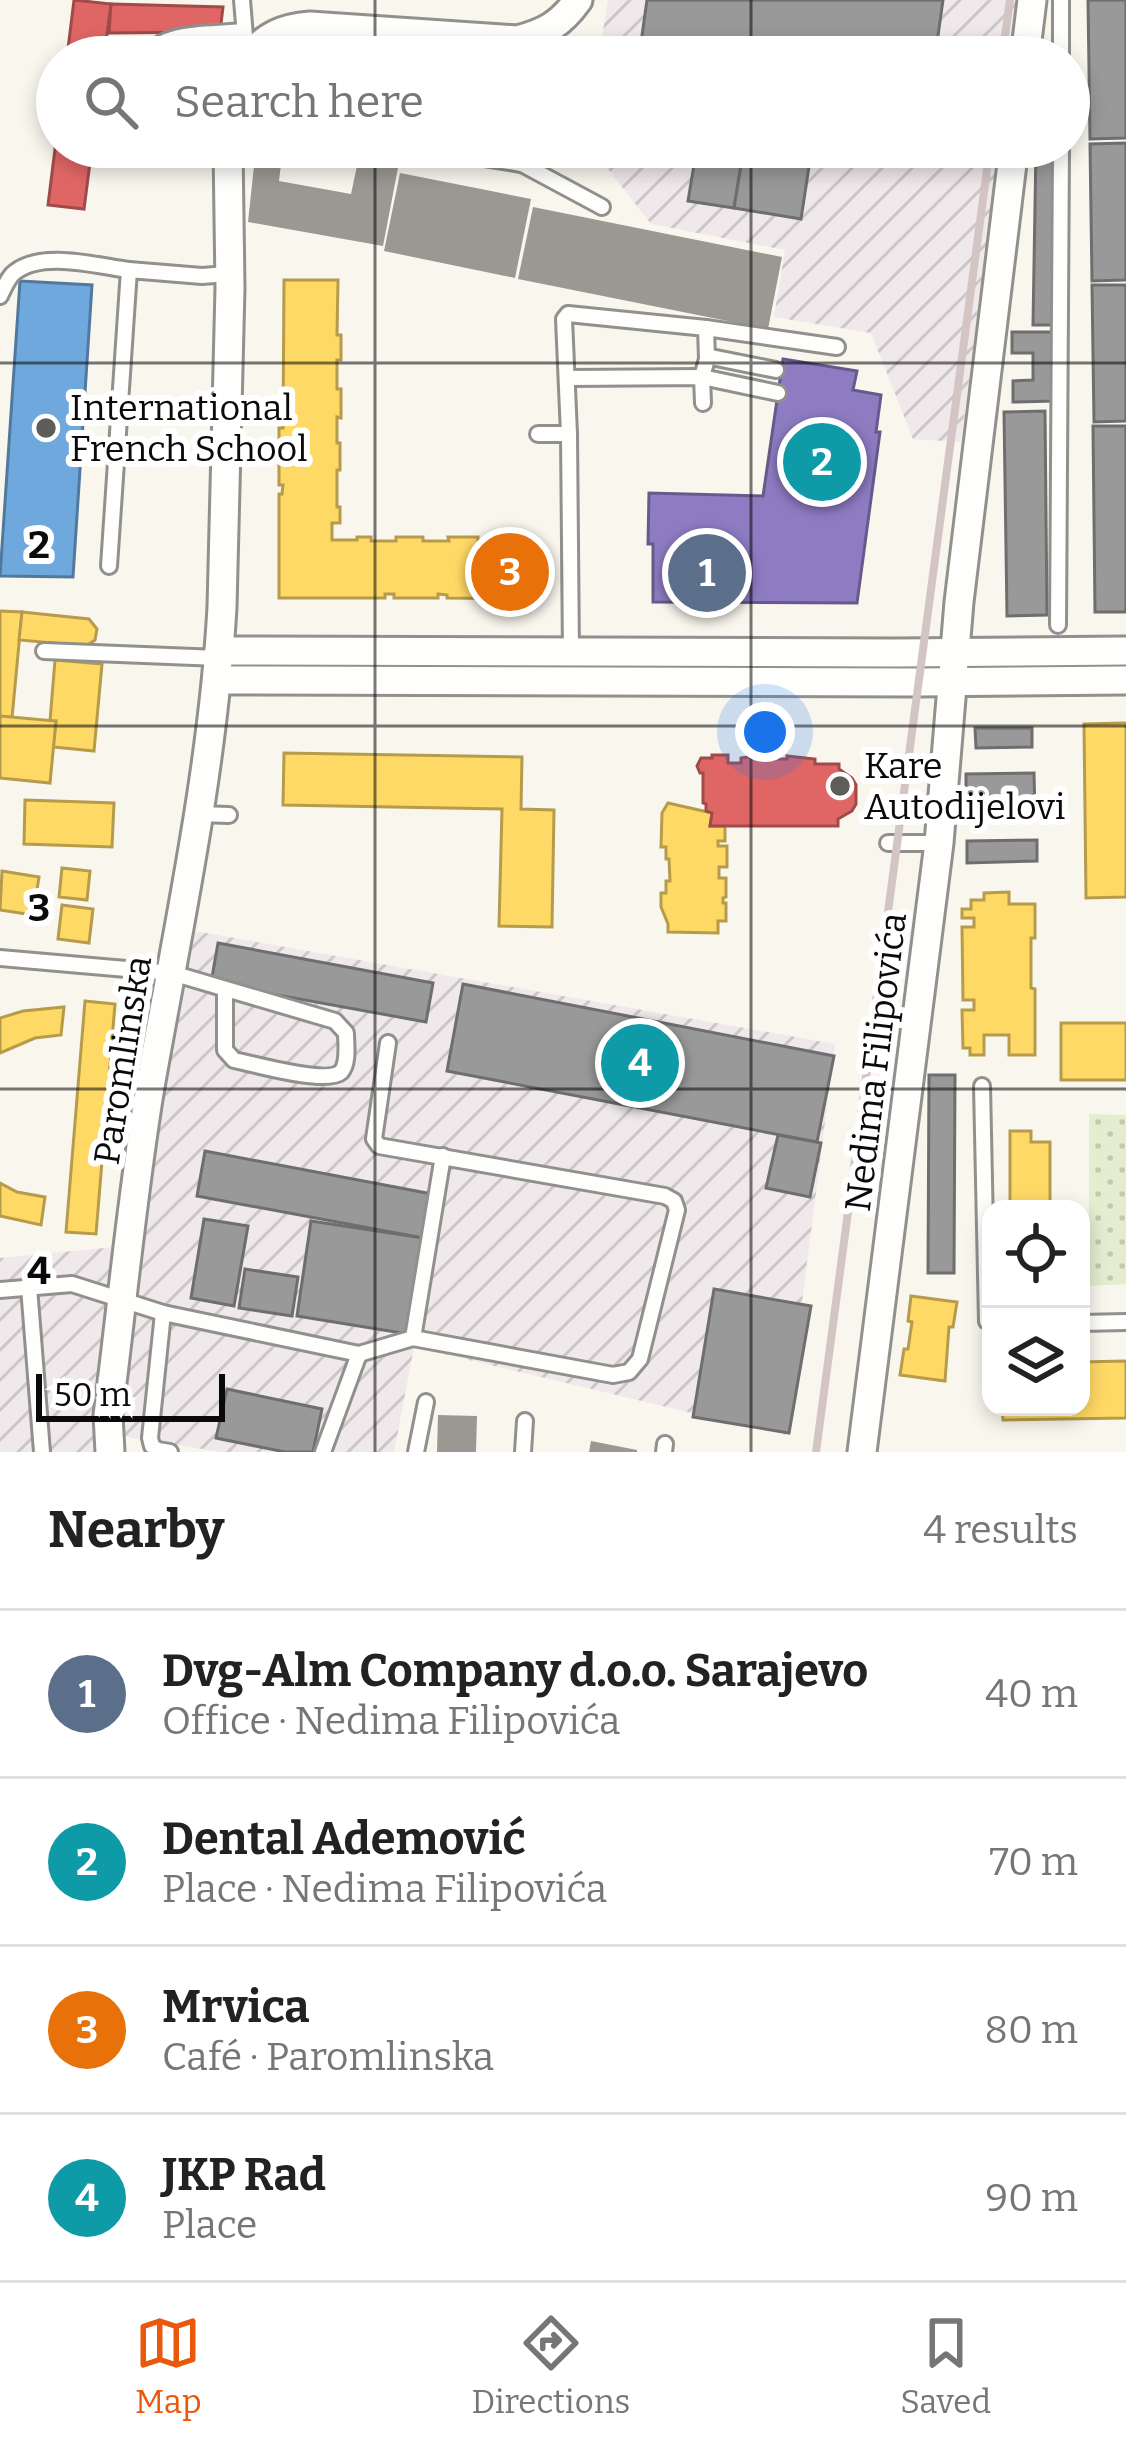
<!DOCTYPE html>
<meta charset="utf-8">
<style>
:root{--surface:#fff;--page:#f6f6f6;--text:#222;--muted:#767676;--line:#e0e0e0;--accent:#ea580c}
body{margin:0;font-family:Bitter,serif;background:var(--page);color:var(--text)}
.controls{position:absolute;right:36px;bottom:36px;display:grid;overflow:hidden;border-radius:24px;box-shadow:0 6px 18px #0003}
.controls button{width:108px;height:108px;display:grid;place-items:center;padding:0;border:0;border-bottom:3px solid var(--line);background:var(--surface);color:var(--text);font:60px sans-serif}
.scale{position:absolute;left:36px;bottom:30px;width:189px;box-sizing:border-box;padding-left:12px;border:6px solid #0a0a0a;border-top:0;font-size:33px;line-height:42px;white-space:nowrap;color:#0a0a0a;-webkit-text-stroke:9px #fff;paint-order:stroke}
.you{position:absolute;left:765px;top:732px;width:42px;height:42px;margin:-30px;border:9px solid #fff;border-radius:50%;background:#1a73e8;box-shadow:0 0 0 18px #1a73e833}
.badge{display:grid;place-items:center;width:78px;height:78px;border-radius:50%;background:var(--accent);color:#fff;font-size:39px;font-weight:700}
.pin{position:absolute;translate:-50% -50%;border:6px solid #fff;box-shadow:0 3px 12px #0006}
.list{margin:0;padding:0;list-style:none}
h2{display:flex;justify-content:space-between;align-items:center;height:156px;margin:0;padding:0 48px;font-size:51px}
h2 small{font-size:39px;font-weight:400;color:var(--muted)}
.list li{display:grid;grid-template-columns:78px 1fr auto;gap:36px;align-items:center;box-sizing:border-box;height:168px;padding:0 48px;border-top:3px solid var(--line)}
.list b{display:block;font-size:45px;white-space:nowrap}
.list p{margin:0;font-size:39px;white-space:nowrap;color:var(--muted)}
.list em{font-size:39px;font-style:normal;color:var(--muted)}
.icon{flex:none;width:66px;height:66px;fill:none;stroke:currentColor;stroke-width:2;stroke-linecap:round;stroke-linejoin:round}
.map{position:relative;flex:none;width:1126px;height:1452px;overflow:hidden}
.search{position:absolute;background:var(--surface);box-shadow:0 6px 18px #0003;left:36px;right:36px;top:36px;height:132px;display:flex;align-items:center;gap:30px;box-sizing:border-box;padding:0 42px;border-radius:66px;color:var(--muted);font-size:45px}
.sheet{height:828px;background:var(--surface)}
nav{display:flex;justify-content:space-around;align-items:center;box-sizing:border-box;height:168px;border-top:3px solid var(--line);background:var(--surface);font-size:33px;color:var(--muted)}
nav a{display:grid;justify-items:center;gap:6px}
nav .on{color:var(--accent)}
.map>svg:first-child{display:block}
.industrial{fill:url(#industrial-furrows)}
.park{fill:url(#park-dots)}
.homes{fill:#ffd966;stroke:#b69b4a;stroke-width:3}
.shops{fill:#e06666;stroke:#a04a4a;stroke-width:3}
.offices{fill:#8e7cc3;stroke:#665a8c;stroke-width:3}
.schools{fill:#6fa8dc;stroke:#51799d;stroke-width:3}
.industry{fill:#999;stroke:#6e6e6e;stroke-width:3}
.building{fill:#9b9894}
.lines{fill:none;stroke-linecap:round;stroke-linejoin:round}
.lane-casing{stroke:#92908d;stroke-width:20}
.street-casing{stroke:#92908d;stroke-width:33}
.lane{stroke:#fefefc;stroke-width:14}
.street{stroke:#fefefc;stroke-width:27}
.rail{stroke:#d4c5c5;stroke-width:8}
.grid{fill:none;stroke:#0a0a0a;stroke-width:3;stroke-opacity:0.55}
.poi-dot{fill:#5e5d5a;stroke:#fff;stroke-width:4.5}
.labels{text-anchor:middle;stroke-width:12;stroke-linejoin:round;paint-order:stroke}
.poi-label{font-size:36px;fill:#0a0a0a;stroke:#fff;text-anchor:start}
.street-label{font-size:36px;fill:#0a0a0a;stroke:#fff}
.grid-label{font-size:39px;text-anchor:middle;font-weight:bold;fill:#0a0a0a;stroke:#fff;stroke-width:12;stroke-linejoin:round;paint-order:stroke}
</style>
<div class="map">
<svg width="1126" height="1452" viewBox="0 0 1126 1452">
<defs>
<pattern id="industrial-furrows" width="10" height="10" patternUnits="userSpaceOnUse" patternTransform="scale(3)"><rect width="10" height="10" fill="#efe9eb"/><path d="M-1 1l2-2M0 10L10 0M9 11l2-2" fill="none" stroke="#ccc6c8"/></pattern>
<pattern id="park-dots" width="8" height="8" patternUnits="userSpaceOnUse" patternTransform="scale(3)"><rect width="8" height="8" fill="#e4edcf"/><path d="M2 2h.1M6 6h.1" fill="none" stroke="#c2cab0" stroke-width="1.8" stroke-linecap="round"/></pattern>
</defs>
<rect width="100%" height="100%" fill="#f9f6ee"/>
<g class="industrial">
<polygon points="608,0 1017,0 1010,57 599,57"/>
<polygon points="591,147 999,147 961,442 913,439 871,333 774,317 785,250 651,224"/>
<polygon points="189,930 835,1044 785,1435 414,1347 394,1452 221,1452 114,1435 111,1452 0,1452 0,1258 126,1246"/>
</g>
<polygon class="park" points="1089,1114 1126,1115 1126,1284 1089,1286"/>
<g class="homes">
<polygon points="284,280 338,280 337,335 341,335 341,360 337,360 337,389 341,389 341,418 337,417 337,443 340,443 340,470 337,470 337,507 340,507 340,523 332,523 332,540 357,540 357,537 371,537 371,541 396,541 396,537 423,537 423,541 449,541 448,537 478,537 478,541 528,541 528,545 535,545 535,599 447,598 447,595 438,594 438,598 394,598 394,594 385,594 385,598 279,598 279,494 282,494 283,485 279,485 279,428 283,428"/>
<polygon points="0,611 22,612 12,718 0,716"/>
<polygon points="22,612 89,619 97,629 95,640 86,646 19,640"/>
<polygon points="55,660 102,664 94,751 53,747 56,721 50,721"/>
<polygon points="0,716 56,721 50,783 0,778"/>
<polygon points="1126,723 1126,897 1086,898 1084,724"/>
<polygon points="284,753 522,757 521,809 554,810 552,927 499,926 502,809 283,805"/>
<polygon points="25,800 114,803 112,847 24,844"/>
<polygon points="668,803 712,813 710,826 725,826 725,841 718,841 718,846 727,846 727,867 719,867 719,878 726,878 726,897 723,898 723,903 726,903 726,921 718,921 718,933 668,932 668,924 661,907 661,893 666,893 666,881 670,881 669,859 666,859 666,847 661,847 662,813"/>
<polygon points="62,868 90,871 87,900 59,897"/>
<polygon points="2,871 39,877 33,915 0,910"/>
<polygon points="1009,892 1009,904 1035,904 1035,938 1031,938 1031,988 1035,989 1035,1055 1009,1055 1009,1035 984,1035 984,1055 970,1055 970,1048 963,1048 962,1010 974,1010 974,1000 963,1000 962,927 974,927 974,918 962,918 962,909 971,909 971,900 984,900 984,893"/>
<polygon points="62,905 93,909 89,943 58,939"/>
<polygon points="85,1001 115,1004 96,1234 66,1232"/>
<polygon points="64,1007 61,1035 35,1038 0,1053 0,1018 23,1011"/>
<rect x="1061" y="1023" width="65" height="57"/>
<polygon points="1010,1131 1031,1131 1031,1142 1050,1142 1050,1209 1010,1209"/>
<polygon points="0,1183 17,1192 45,1197 41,1225 0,1216"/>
<polygon points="911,1296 957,1302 953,1327 949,1327 945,1381 900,1375 904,1349 908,1349 912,1322 908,1321"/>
<polygon points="1126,1361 1126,1418 1003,1420 1002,1407 1081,1407 1081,1362"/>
</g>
<g class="shops">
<polygon points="74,0 111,4 104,57 67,57"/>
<polygon points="111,4 223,7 220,32 109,33"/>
<polygon points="57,133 57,147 92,147 84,209 48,205"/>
<polygon points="712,755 728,755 728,763 741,763 741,758 755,756 770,756 770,759 787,759 787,756 815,759 815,764 839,764 839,769 852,778 856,785 856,804 852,811 838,819 838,826 710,826 712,813 706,811 706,804 703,803 703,773 700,773 697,766 701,758 712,758"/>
</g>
<polygon class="offices" points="783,359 857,371 853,390 881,395 876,432 880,432 857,603 653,602 653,544 648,544 649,493 763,496"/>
<polygon class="schools" points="20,281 92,285 73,577 0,576"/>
<g class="industry">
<polygon points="647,0 943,0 935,57 639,57"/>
<polygon points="1088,0 1126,0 1126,138 1090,139"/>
<polygon points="1126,143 1126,280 1092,281 1090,144"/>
<polygon points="697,147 744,147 734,208 688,201"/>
<polygon points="744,147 812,147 801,219 734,208"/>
<polygon points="1036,147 1056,147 1054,325 1033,325"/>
<polygon points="1092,285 1126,285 1126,421 1094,422"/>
<polygon points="1012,332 1053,332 1054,401 1013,402 1013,381 1033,380 1033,353 1012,353"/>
<polygon points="1045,411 1047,615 1007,616 1004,412"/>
<polygon points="1093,426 1126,426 1126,612 1095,612"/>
<polygon points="975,728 1032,728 1032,747 976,748"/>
<polygon points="1034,773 1035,814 966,815 966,774"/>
<polygon points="1037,840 1037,861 967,863 967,841"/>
<polygon points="218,943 433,983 426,1022 211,983"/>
<polygon points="463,984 834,1056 817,1142 447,1071"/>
<polygon points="929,1075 955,1075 954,1273 928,1273"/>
<polygon points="778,1135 821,1143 810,1197 766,1188"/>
<polygon points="205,1151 432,1194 423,1238 197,1196"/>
<polygon points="204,1219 248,1226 234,1306 191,1298"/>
<polygon points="311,1221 423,1238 408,1334 297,1316"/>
<polygon points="245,1269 298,1277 292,1316 239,1308"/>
<polygon points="714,1289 811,1306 789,1433 693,1417"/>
<polygon points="227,1389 322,1409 313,1452 285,1452 216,1438"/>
</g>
<g class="building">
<polygon points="256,147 283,147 279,181 351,194 361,147 402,147 383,246 248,222"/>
<polygon points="400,173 531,199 515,278 384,251"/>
<polygon points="533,207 782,257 768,329 518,279"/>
<polygon points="438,1415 477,1416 476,1452 437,1452"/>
<polygon points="591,1441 637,1450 637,1452 589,1452"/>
</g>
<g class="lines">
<g class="lane-casing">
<g id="lane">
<polyline points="242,0 245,36"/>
<path d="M144,57C167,29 210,35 243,31"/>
<polyline points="1061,57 1061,0"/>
<polyline points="421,148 522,164 525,147"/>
<polyline points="522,164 602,207"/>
<path d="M0,296C4,288 8,277 15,272C43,250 97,266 129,270"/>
<polyline points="706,328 837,347"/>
<polyline points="568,378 702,377 778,393"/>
<polyline points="703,403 702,377 707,359 711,357 776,370"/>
<polyline points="538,434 569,434"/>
<polyline points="109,566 129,270 202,276 228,274"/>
<polyline points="1058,625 1061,147"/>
<polyline points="44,651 219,658"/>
<polyline points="571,654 569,434 564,319 568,314 706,328 707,359"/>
<polyline points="198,814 229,815"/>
<polyline points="888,843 939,843"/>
<path d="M0,958L172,973L335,1021L346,1033C346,1044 349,1063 341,1072C327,1085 254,1064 234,1060L225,1050V989"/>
<polyline points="982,1086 987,1321 991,1323"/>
<polyline points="29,1287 42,1452"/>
<polyline points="0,1290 72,1284 163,1313 359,1354 413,1338 613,1375 629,1372 640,1359 677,1210 674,1201 665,1196 379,1146 374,1139 388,1043"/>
<polyline points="163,1313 150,1438 152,1446 158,1450 170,1452"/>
<polyline points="1081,1323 1126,1322"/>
<polyline points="413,1338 443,1156"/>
<polyline points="323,1452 359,1354"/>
<polyline points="416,1452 426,1402"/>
<polyline points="523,1452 525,1421"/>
<polyline points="664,1452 665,1444"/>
</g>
</g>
<g class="street-casing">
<g id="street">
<path d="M248,57C266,36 283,28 310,26L517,40C545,33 561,24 578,0"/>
<polyline points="1025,57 1032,0"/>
<polyline points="219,651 894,653 1126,651"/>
<polyline points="217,680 919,682 1126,680"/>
<path d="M110,1452L108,1415C122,1306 132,1195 150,1087C178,928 213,769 222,607L230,288L228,147"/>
<polyline points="862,1452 939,843 959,602 1014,147"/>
</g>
</g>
<use href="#lane" class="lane"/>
<use href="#street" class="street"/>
<g class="rail">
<polyline points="1002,57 1010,0"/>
<polyline points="816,1452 990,147"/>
</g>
</g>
<path class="grid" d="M375,0V57M751,0V57M375,147V1452M751,147V1452M0,363H1126M0,726H1126M0,1089H1126"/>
<g class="poi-dot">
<circle cx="46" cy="428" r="12"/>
<circle cx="840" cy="786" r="12"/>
</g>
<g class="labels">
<g class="poi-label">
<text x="70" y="420">International<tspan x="70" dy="41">French School</tspan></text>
<text x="864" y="778">Kare<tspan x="864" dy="41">Autodijelovi</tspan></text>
</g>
<g class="street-label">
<text transform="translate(122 1060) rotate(-81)" y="13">Paromlinska</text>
<text transform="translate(875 1062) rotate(-83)" y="13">Nedima Filipovića</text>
</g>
</g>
<g class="grid-label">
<text x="39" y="558">2</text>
<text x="39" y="921">3</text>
<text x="39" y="1284">4</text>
</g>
</svg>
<div class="controls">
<button><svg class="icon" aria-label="locate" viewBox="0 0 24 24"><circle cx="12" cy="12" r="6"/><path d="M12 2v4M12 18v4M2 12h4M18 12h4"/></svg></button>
<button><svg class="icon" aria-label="layers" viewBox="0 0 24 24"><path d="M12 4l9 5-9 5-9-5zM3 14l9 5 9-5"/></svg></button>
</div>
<div class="scale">50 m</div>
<div class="you"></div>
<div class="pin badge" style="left:707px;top:573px;background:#5c6f8a">1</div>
<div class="pin badge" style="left:822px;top:462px;background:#0f9aa8">2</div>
<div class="pin badge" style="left:510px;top:572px;background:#e8710a">3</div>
<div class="pin badge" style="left:640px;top:1063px;background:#0f9aa8">4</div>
<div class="search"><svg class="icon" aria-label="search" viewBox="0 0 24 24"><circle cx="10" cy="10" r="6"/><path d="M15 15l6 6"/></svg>Search here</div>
</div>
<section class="sheet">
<h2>Nearby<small>4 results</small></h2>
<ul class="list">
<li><span class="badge" style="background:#5c6f8a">1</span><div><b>Dvg-Alm Company d.o.o. Sarajevo</b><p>Office · Nedima Filipovića</p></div><em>40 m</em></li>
<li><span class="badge" style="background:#0f9aa8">2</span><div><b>Dental Ademović</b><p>Place · Nedima Filipovića</p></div><em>70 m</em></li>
<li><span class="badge" style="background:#e8710a">3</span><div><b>Mrvica</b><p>Café · Paromlinska</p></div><em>80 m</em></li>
<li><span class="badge" style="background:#0f9aa8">4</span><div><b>JKP Rad</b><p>Place</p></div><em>90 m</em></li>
</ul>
</section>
<nav>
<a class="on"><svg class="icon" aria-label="map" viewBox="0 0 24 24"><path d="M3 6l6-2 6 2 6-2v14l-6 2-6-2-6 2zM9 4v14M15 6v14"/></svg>Map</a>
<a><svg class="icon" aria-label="directions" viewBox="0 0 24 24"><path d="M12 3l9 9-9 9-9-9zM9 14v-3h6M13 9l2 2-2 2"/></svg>Directions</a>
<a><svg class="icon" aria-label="saved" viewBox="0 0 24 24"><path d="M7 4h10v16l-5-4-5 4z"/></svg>Saved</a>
</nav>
